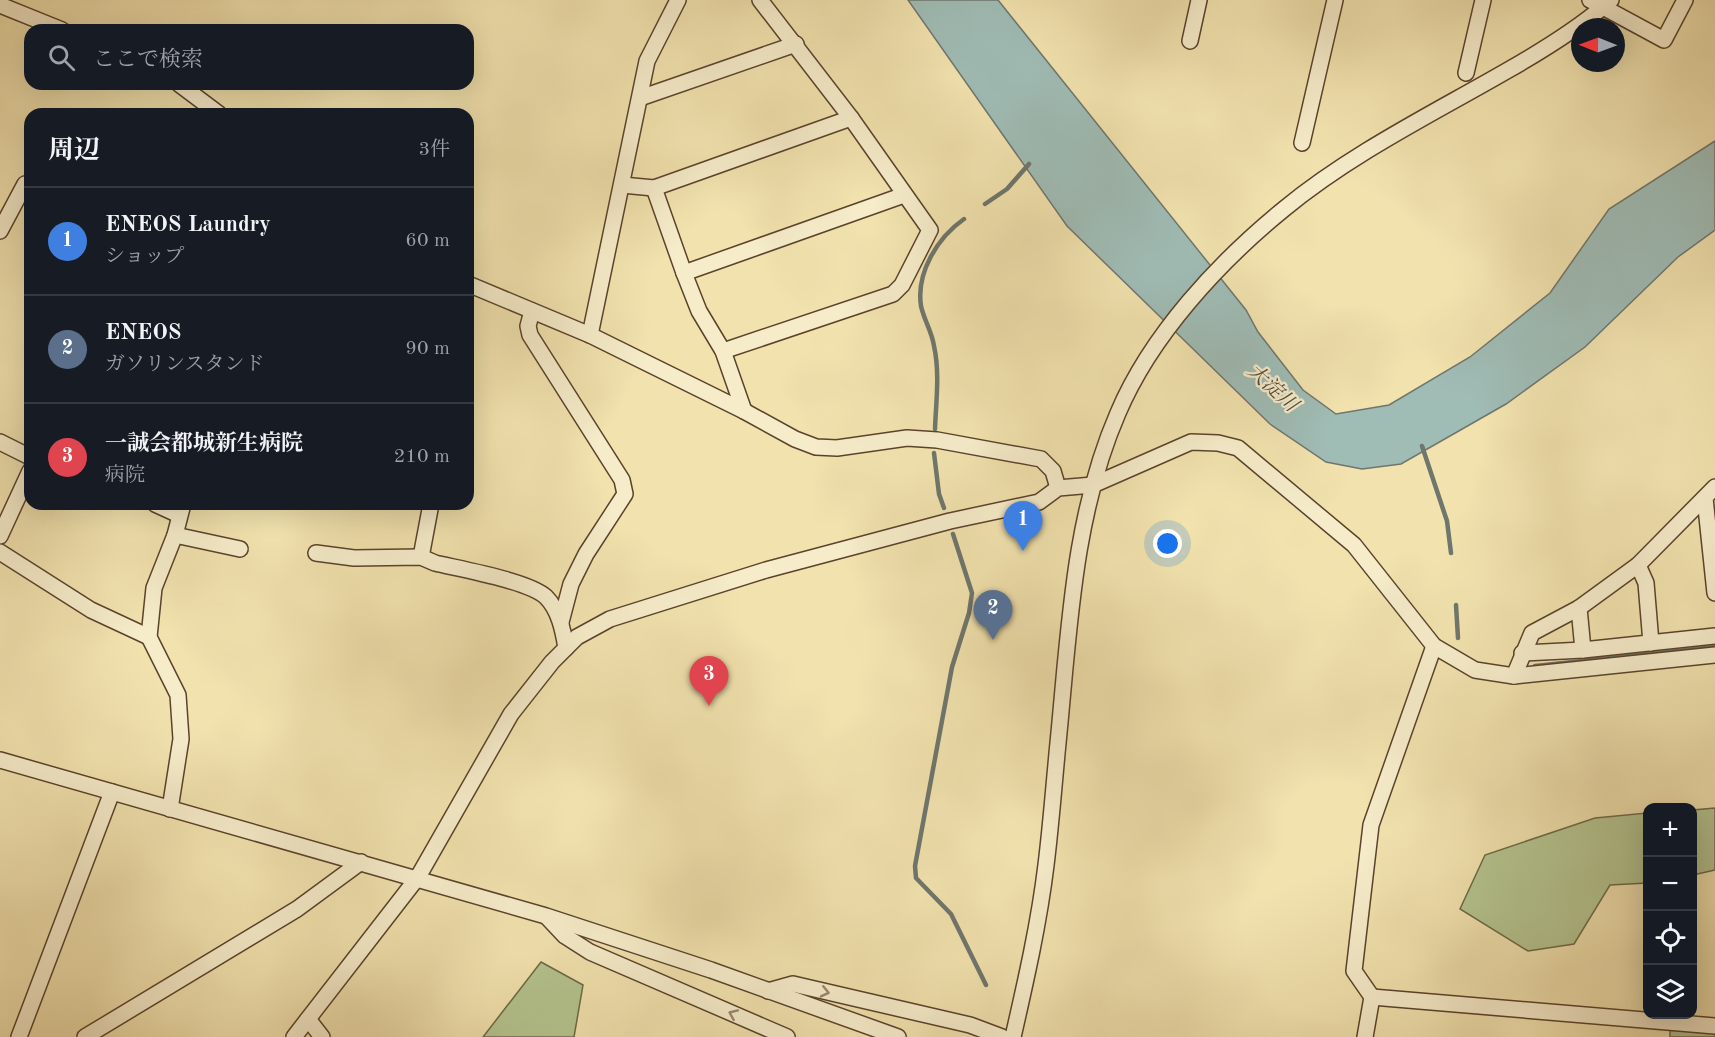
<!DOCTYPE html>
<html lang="ja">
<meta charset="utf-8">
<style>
:root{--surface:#171b24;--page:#20242c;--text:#f1f3f6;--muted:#9ea1a6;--line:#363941;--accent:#c59692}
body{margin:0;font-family:"Old Standard TT","Noto Serif JP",serif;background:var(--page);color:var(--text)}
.controls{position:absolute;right:18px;bottom:18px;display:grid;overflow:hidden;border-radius:12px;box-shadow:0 6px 24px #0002}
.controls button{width:54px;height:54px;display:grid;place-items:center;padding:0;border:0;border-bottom:2px solid var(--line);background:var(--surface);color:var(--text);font:30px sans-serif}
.compass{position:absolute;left:1571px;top:18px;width:54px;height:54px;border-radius:50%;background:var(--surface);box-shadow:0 6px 24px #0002;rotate:271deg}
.you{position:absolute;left:1168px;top:544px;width:21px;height:21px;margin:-15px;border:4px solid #fff;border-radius:50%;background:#1a73e8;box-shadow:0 0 0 9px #1a73e833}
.badge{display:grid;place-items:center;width:39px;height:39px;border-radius:50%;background:var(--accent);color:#fff;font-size:20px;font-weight:700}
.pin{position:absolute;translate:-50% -50px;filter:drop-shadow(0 2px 3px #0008)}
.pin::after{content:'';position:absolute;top:32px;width:21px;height:18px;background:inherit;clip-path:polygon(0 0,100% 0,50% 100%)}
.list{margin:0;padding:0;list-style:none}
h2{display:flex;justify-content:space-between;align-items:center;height:78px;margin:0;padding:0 24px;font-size:26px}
h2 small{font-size:20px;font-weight:400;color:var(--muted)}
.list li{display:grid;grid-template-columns:39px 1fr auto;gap:18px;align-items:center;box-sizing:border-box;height:108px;padding:0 24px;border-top:2px solid var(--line)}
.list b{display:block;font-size:22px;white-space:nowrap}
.list p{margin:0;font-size:20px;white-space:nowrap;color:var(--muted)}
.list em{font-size:20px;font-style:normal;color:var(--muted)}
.icon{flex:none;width:33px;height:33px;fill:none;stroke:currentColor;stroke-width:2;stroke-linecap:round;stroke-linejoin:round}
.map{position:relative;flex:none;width:1715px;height:1037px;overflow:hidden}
.search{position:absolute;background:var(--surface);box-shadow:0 6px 24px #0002;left:24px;top:24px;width:450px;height:66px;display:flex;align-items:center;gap:15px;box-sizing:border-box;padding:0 21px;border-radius:18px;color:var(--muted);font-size:22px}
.panel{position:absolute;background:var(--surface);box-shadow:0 6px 24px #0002;left:24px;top:108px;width:450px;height:402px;border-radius:18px}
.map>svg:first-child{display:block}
.green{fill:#b4c48f;stroke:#6e6948;stroke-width:1.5}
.water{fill:#9fbcb5;stroke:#6f766d;stroke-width:1.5}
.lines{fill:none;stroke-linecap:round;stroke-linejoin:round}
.stream{stroke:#6f766d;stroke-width:4.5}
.minor-casing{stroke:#5a432c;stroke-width:18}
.minor{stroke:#f6ecca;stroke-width:15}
.oneway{stroke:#99886f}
.labels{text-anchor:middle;stroke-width:4.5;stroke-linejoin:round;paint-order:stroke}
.water-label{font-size:20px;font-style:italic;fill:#524b3f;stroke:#f6ecca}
</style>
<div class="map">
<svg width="1715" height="1037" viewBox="0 0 1715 1037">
<rect width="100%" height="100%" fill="#f1e2ae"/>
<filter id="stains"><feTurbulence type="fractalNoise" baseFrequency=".00333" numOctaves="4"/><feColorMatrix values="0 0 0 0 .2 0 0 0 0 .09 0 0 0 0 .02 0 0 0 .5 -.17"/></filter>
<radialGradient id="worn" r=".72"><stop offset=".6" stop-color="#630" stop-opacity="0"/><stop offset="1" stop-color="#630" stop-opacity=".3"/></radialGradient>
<g class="green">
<polygon points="1715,808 1715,870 1693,875 1693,810"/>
<polygon points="1647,813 1647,883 1610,885 1574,944 1528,951 1460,909 1485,855 1595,818"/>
<polygon points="541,962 583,985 574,1037 483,1037"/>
<polygon points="1670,1028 1715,1032 1715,1037 1670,1037"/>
</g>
<polygon class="water" points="908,0 998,0 1246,310 1258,332 1303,390 1336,414 1389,405 1470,357 1550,293 1609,209 1715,141 1715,230 1678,257 1585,347 1506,404 1401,464 1362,469 1326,462 1270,424 1067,226"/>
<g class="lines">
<g class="stream">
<polyline points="985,204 1007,189 1029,164"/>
<path d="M935,429C936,402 940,373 934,346C932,332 924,320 921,306C916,273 937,238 964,219"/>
<polyline points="1422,446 1447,521 1451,553"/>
<polyline points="934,453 939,494 944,508"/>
<polyline points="953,534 972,593 969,613 952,667 915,866 916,878 951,914 986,985"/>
<polyline points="1456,605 1458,638"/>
<polyline points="1535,666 1715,647"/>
</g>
<g class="minor-casing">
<g id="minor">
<polyline points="1590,0 1664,40 1685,0"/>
<polyline points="0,5 62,30"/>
<polyline points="1190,41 1199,0"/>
<polyline points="1466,73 1483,0"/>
<polyline points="179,84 219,114"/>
<polyline points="640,98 796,44"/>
<polyline points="1302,143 1335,0"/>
<polyline points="622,185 654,188 851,118"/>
<polyline points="654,188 684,273 699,311 723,351 744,411"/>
<polyline points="0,231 25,184"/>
<polyline points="684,273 904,195"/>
<polyline points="468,284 590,335 744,411 795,439 816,447 837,448 907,438 937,440 1041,459 1053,471 1058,488"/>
<polyline points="532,311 528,326 530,335 622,480 625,494 586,554 571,584 561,622"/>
<polyline points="590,335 647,61 678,0"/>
<polyline points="723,351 893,294 902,285 930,230 851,118 760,0"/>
<polyline points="0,442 30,457"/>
<polyline points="1705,498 1715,593"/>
<polyline points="155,504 179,515"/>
<polyline points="175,535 240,549"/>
<polyline points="0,536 30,471"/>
<polyline points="0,552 91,610 149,637"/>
<path d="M316,553L354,558L421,557L435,563C460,569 529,581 546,597C559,610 563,630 566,648"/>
<polyline points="421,557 431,504"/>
<polyline points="1638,565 1646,583 1651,643"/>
<polyline points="1579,608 1583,650"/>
<polyline points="1522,653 1583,650 1715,636"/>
<polyline points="1514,676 1532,633 1579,608 1638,565 1715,487"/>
<polyline points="0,760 546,916 711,970 898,1037"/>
<polyline points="170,809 181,739 178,695 149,637 154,588 175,535 183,504"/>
<polyline points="548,918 565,936 590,952 787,1037"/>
<polyline points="768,991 793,984 970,1025 1002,1037"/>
<polyline points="1372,997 1715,1026"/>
<polyline points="308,1019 322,1037"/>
<polyline points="19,1037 112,792"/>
<polyline points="85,1037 297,909 361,862"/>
<polyline points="294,1037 418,877 511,714 552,662 577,637 610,619 766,570 950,521 1039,502 1058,488 1093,485 1191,442 1218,443 1238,448 1354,545 1434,646 1475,670 1514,676 1715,655"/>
<path d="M1013,1037C1026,980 1039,923 1046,865C1051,825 1054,784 1058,743C1069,633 1073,516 1118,413C1151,335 1219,262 1284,209C1352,153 1434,113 1510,69C1545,49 1581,27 1611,0"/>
<polyline points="1365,1037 1372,997 1354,971 1371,825 1434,646"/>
</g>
</g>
<use href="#minor" class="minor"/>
</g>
<defs><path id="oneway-chevron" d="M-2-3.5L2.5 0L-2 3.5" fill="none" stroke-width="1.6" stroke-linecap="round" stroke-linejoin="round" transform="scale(1.5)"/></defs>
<g class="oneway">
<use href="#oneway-chevron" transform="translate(825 992) rotate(13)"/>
<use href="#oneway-chevron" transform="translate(733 1014) rotate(-157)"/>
</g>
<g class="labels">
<g class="water-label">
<text transform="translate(1273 387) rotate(42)" y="7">大淀川</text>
</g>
</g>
<rect width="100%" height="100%" filter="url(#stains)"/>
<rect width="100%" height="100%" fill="url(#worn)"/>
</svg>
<div class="controls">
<button>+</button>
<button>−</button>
<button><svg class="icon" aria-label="locate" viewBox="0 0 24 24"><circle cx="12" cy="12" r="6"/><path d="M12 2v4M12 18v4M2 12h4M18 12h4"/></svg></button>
<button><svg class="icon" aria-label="layers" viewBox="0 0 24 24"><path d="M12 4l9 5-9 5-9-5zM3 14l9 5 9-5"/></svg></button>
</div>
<svg class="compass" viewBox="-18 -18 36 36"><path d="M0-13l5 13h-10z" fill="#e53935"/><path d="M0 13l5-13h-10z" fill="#9ea1a6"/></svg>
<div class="you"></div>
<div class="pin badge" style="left:1023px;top:551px;background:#3f7fe0">1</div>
<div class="pin badge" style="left:993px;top:640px;background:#5c6f8a">2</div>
<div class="pin badge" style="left:709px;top:706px;background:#e0444e">3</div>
<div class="search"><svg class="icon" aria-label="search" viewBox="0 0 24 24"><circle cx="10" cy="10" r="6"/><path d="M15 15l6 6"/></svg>ここで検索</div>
<section class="panel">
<h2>周辺<small>3件</small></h2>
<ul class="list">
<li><span class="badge" style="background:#3f7fe0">1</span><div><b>ENEOS Laundry</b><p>ショップ</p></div><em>60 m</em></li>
<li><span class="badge" style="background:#5c6f8a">2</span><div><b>ENEOS</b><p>ガソリンスタンド</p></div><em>90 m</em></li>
<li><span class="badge" style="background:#e0444e">3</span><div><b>一誠会都城新生病院</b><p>病院</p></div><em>210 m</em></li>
</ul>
</section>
</div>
